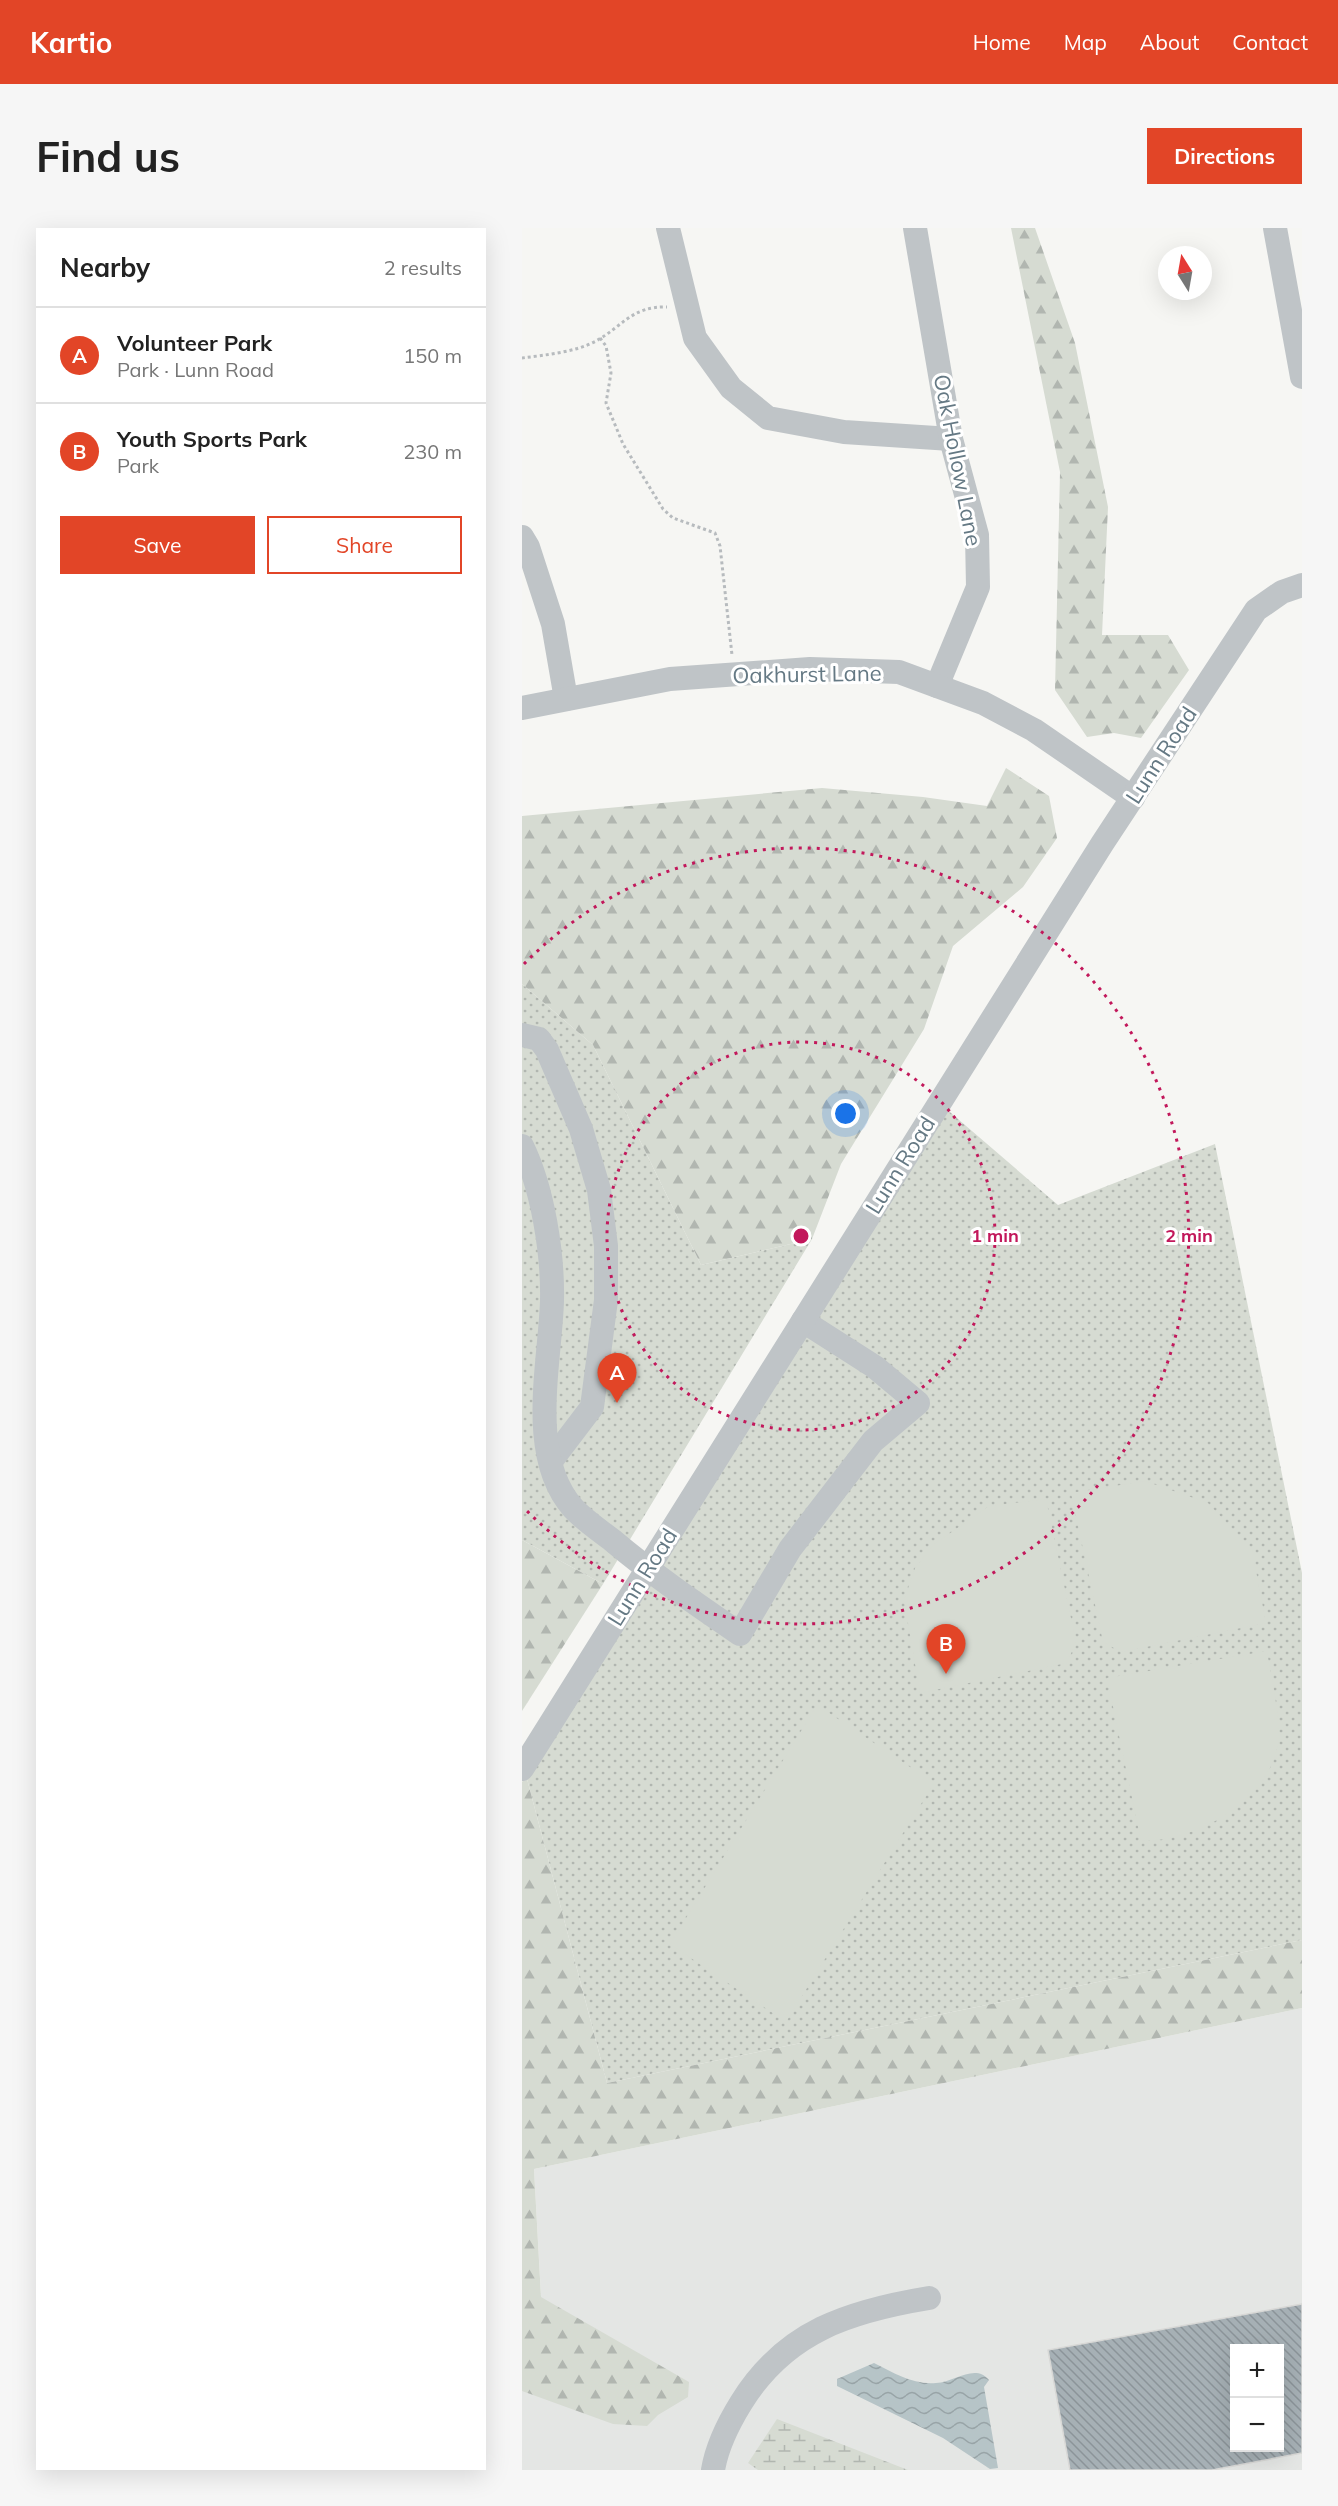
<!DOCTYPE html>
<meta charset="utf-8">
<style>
:root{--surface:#fff;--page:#f6f6f6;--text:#222;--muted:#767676;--line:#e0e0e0;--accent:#e24527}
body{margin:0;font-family:Mulish,sans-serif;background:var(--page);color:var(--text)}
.controls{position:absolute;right:18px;bottom:18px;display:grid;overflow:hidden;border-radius:0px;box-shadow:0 6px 24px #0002}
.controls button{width:54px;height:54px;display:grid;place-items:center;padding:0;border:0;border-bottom:2px solid var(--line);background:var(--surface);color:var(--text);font:30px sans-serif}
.compass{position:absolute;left:636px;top:18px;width:54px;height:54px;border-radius:50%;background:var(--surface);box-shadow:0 6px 24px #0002;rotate:349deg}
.you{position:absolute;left:324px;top:886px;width:21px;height:21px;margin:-15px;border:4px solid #fff;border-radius:50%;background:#1a73e8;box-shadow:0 0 0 9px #1a73e833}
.badge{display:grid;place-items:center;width:39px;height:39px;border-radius:50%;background:var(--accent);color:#fff;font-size:20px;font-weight:700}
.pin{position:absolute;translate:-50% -50px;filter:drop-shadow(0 2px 3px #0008)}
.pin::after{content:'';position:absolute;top:32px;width:21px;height:18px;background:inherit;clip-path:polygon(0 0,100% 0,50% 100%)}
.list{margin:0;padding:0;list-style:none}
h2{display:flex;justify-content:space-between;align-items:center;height:78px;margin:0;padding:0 24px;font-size:26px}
h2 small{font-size:20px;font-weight:400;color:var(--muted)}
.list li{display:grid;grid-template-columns:39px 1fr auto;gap:18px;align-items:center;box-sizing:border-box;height:96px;padding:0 24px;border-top:2px solid var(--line)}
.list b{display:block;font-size:22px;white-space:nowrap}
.list p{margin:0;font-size:20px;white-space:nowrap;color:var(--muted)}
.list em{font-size:20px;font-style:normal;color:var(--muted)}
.actions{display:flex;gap:12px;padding:18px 24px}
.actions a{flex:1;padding:14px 0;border:2px solid var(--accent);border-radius:0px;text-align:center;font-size:21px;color:var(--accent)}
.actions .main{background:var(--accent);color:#fff}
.map{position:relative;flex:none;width:780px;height:2242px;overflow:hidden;border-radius:0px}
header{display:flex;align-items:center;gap:36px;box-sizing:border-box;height:84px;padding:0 30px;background:var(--accent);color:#fff}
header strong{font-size:28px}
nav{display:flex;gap:33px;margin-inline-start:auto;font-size:21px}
.intro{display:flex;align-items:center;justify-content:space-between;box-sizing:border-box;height:144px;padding:0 36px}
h1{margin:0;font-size:42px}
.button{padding:15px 27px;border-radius:0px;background:var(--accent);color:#fff;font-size:21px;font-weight:700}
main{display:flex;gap:36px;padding:0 36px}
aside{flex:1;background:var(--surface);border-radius:0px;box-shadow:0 6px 24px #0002}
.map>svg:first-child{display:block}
.built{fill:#e4e6e4;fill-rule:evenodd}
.grass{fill:url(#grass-dots)}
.forest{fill:url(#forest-firs)}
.wetland{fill:url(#wetland-marsh)}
.garden{fill:#d6dbd2}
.water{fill:url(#water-waves)}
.building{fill:url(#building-back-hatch);stroke:#d8d8d6;stroke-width:1.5;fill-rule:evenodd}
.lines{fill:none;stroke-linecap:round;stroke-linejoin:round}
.path{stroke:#b7bbbe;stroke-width:3;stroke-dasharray:3 3;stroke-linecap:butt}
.minor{stroke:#bfc4c7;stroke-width:24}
.ring{fill:none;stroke:#c2185b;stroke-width:3;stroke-dasharray:3 6}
.labels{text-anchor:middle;stroke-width:6;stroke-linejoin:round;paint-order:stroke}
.street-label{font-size:22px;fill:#657984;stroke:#fff}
.centre{fill:#c2185b;stroke:#fff;stroke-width:3}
.ring-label{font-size:18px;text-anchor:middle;font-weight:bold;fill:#c2185b;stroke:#fff;stroke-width:6;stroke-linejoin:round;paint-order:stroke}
</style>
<header>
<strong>Kartio</strong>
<nav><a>Home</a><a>Map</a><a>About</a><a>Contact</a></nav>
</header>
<div class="intro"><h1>Find us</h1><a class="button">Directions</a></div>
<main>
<aside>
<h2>Nearby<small>2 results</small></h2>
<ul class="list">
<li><span class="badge">A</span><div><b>Volunteer Park</b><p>Park · Lunn Road</p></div><em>150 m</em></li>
<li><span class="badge">B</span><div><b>Youth Sports Park</b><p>Park</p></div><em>230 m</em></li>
</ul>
<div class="actions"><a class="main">Save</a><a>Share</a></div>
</aside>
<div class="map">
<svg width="780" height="2242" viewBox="0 0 780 2242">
<defs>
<pattern id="grass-dots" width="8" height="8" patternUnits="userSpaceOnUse" patternTransform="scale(1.5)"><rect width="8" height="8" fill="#d6dbd2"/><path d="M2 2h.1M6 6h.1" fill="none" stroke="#b1b6b0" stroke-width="1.8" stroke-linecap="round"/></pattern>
<pattern id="forest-firs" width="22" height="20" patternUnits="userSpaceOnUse" patternTransform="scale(1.5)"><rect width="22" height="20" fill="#d6dbd2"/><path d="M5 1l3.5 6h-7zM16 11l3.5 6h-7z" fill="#b1b6b0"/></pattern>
<pattern id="wetland-marsh" width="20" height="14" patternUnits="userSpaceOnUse" patternTransform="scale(1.5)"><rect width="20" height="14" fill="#d6dbd2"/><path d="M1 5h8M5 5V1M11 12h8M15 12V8" fill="none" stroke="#b1b6b0"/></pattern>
<pattern id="water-waves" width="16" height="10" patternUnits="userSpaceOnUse" patternTransform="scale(1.5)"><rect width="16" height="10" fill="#b6c4c7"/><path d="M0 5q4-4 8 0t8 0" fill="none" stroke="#98a4a7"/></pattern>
<pattern id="building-back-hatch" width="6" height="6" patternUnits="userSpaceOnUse" patternTransform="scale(1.5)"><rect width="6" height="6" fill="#a6b0b5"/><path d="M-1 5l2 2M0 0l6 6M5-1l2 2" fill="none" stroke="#8b9499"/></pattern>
</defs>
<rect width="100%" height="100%" fill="#f6f6f3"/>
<path class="built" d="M780,1780V2242H0V2058L19,2068L12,1941ZM712,2120H758V2220H712Z"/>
<g class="grass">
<polygon points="0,756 71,817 179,1037 290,1011 81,1356 0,1312"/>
<polygon points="422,879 536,977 693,916 780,1345 780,1712 85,1855 4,1547"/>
</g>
<g class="forest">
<polygon points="489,0 513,0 553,115 586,279 580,407 646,407 667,442 619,510 592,505 565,509 533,462 538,244"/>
<polygon points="484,540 527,568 535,610 501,659 431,718 402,801 319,936 290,1011 179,1037 71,817 0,756 0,588 300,560 401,569 465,578"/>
<polygon points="0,1312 81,1356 0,1483"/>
<polygon points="4,1547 85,1855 780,1712 780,1780 12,1941 19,2069 167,2154 166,2169 136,2187 125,2198 91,2196 0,2163 0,1554"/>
</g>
<polygon class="wetland" points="255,2191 386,2242 236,2242 226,2235"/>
<g class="garden">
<polygon points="623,1253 686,1275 730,1322 744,1395 599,1424 581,1414 549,1265"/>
<polygon points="524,1271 554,1414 545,1435 398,1465 382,1372 393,1340 411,1317 467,1278"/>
<path d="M745,1423C748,1443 759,1493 757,1511C750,1561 703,1595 656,1608C644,1612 631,1612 619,1613L585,1450Z"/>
<polygon points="295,1477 412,1555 264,1794 148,1716"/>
</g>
<path class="water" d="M352,2135C372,2145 391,2157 414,2155C433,2154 453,2135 467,2152L462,2159L476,2240L468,2241L421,2210L315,2158V2151Z"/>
<path class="building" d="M780,2076V2225L690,2242H548L526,2122ZM712,2121H758V2220H712Z"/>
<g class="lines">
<g class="path">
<polyline points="78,110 84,118 89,145 84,175 101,216 141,281 151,290 193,305 198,318 210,427"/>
<path d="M0,130C23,127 54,124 74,113C101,98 110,78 145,79"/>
</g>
<g class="minor">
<polyline points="146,0 173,110 209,160 246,190 322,204 429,211"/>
<polyline points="393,0 429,211 455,307 456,359 415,458"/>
<polyline points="753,0 780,149"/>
<polyline points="0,309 6,319 31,396 44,471"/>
<polyline points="0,480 148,451 288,441 377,444 461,475 512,502 611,570"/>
<polyline points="0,807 17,811 25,822 59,901 77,962 84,1018 84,1072 70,1179 29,1233"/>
<path d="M0,918C21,961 31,1026 30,1073C28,1136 5,1228 51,1280C62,1292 77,1302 90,1312C130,1346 174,1376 218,1406L268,1321L351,1213L396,1175L353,1139L281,1093"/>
<polyline points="0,1541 580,616 734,382 760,364 780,357"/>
<path d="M191,2242C195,2218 206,2196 219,2175C263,2103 328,2083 407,2070"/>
</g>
</g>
<g class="ring">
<circle cx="279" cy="1008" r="194"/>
<path d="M2 736A388 388 0 1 1 2 1280"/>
</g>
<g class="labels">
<g class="street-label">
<text transform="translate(436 232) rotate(79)" y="8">Oak Hollow Lane</text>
<text transform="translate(285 446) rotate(-1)" y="8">Oakhurst Lane</text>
<text transform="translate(639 527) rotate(-57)" y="8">Lunn Road</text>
<text transform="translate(378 937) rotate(-58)" y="8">Lunn Road</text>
<text transform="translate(120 1349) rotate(-58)" y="8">Lunn Road</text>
</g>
</g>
<circle cx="279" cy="1008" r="9" class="centre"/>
<g class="ring-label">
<text x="473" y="1014">1 min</text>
<text x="667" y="1014">2 min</text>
</g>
</svg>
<div class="controls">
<button>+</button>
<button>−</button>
</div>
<svg class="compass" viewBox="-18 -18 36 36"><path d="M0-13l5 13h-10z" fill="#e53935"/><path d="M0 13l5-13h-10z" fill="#767676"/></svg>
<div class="you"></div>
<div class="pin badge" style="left:95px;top:1175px">A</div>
<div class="pin badge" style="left:424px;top:1446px">B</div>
</div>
</main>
